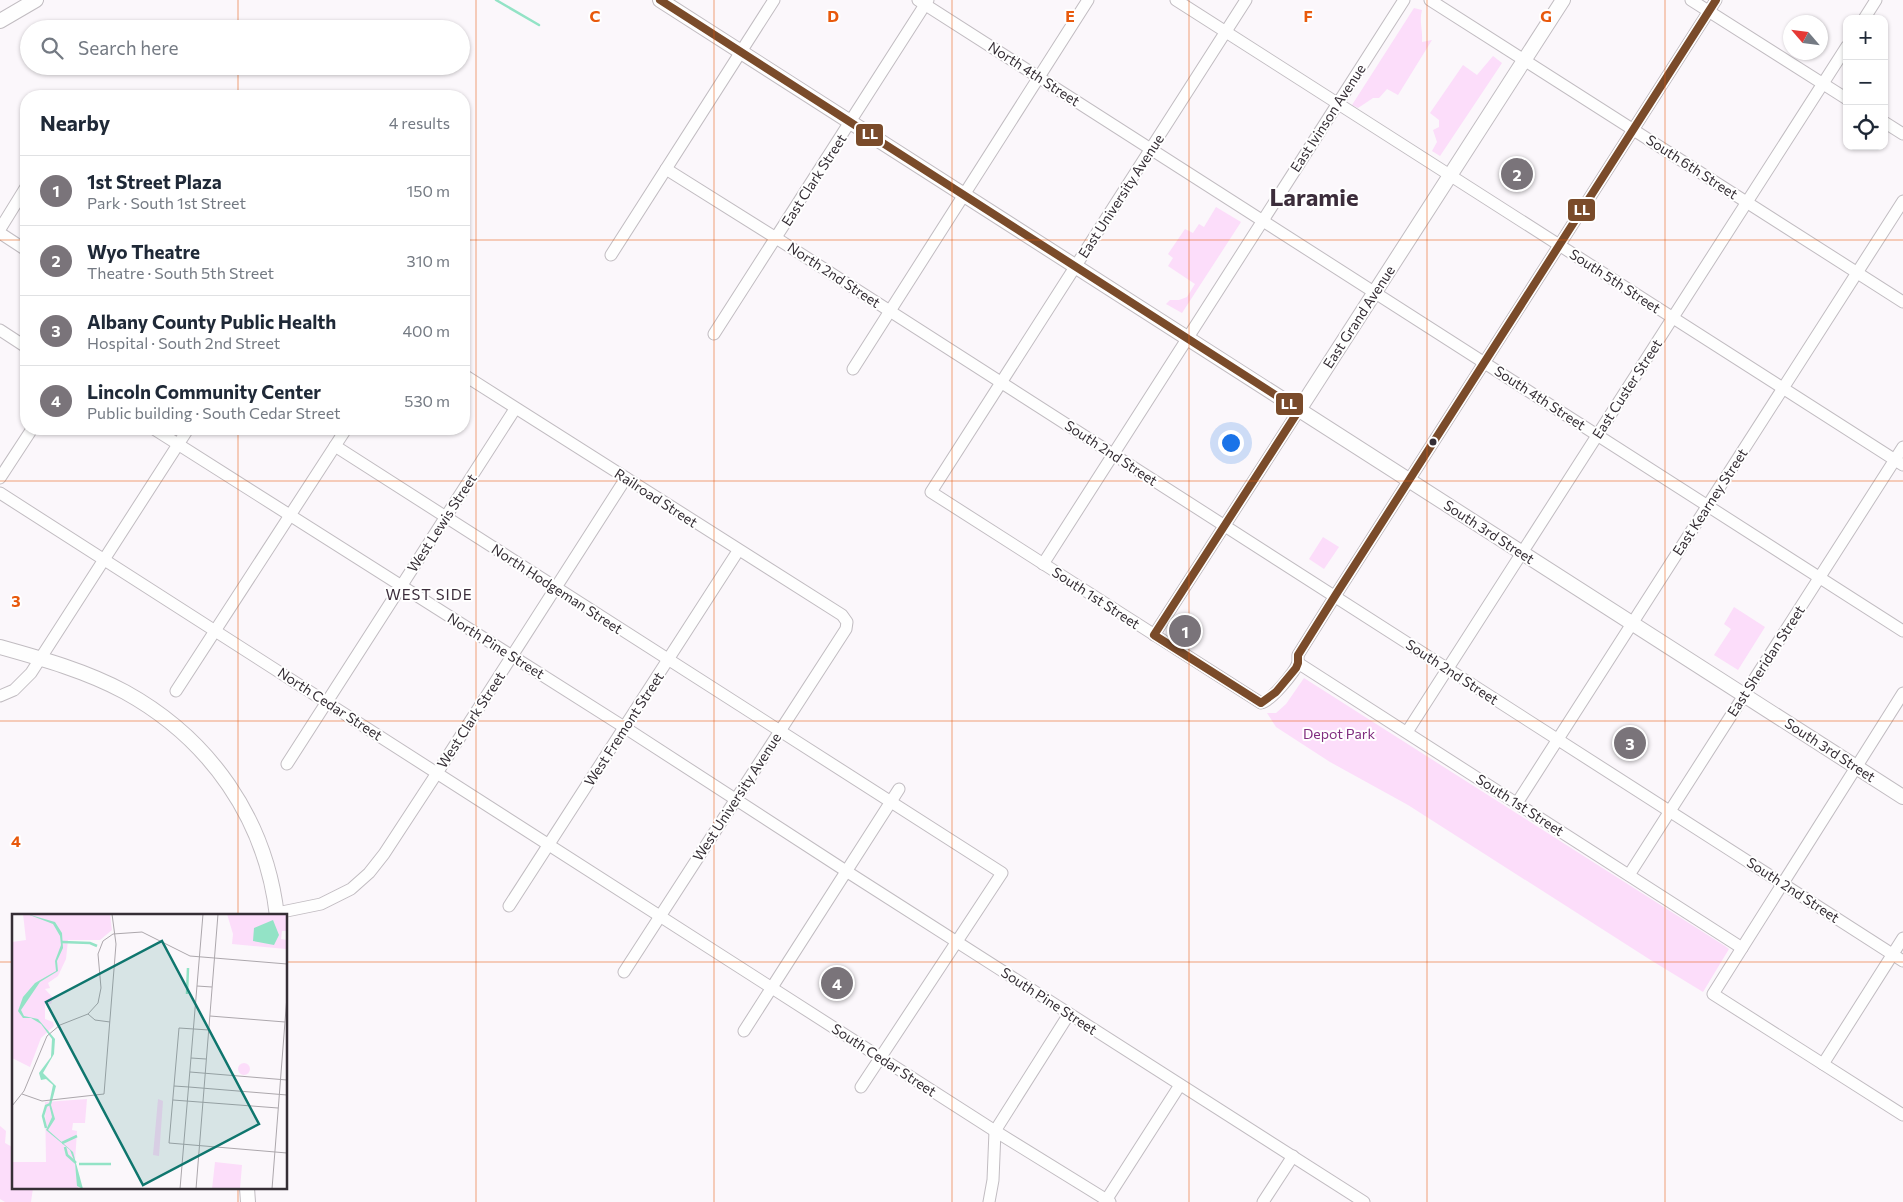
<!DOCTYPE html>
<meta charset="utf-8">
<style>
:root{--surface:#fff;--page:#f2f2f3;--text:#1f2937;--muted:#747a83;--line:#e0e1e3;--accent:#7a747a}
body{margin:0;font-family:Commissioner,sans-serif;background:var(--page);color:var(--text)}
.controls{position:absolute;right:15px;top:15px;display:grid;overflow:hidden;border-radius:10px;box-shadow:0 1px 4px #0004}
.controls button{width:45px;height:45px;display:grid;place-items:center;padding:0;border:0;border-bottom:1px solid var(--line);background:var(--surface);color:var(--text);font:25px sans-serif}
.compass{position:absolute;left:1783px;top:15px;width:45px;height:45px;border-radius:50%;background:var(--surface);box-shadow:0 1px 4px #0004;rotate:298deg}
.you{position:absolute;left:1230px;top:442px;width:18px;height:18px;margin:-12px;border:4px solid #fff;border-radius:50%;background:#1a73e8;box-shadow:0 0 0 8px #1a73e833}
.badge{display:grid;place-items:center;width:32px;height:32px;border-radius:50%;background:var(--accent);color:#fff;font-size:16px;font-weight:700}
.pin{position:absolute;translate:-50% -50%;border:2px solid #fff;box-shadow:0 1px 5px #0006}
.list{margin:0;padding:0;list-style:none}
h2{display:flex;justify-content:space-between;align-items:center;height:65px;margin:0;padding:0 20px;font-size:21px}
h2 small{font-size:16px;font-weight:400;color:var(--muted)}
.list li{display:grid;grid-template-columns:32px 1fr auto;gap:15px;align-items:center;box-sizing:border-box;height:70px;padding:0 20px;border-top:1px solid var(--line)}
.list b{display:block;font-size:19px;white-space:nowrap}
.list p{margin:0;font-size:16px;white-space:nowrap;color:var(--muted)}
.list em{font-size:16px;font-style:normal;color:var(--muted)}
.icon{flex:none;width:28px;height:28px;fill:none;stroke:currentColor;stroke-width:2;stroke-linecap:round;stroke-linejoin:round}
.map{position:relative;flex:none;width:1903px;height:1202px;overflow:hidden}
.search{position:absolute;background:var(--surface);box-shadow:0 1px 4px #0004;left:20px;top:20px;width:450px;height:55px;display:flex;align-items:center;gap:12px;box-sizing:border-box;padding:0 18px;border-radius:28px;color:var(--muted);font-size:19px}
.panel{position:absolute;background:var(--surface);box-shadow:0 1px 4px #0004;left:20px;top:90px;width:450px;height:345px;border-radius:20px}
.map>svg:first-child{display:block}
.green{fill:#fcddfa}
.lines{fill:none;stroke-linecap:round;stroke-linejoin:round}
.stream{stroke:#93e3c6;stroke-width:2.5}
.minor-casing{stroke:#c1bcc1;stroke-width:13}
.major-casing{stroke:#c1bcc1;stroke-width:16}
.minor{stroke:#fefefe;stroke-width:11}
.major{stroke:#fefefe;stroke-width:14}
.bus-1-casing{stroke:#fff;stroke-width:11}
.bus-1{stroke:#7a4b2a;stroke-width:8}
.grid{fill:none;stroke:#e8590c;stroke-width:1;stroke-opacity:0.55}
.bus-dot{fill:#352e35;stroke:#fff;stroke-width:2}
.labels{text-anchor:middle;stroke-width:4;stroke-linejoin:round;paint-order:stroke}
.street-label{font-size:14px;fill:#352e35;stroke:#fff}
.park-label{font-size:14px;fill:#802e7f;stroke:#fff}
.neighbourhood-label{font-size:15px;letter-spacing:1px;fill:#3c2d3b;stroke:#fff}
.town-label{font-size:24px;font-weight:bold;fill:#3c2d3b;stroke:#fff}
.inset-river{fill:none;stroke:#93e3c6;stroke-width:2.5}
.inset-road{fill:none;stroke:#aca7ac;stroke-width:1}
.view{fill:#0f766e;fill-opacity:0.15;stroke:#0f766e;stroke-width:2.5}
.inset-edge{fill:none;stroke:#352e35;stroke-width:2.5}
.grid-label{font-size:16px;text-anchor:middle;font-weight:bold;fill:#e8590c;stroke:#fff;stroke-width:4;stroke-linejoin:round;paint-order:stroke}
.line-badge{stroke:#fff;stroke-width:2}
.badge-label{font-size:14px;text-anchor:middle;font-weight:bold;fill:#fff}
</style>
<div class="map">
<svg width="1903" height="1202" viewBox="0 0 1903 1202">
<rect width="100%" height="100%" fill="#fbf7fb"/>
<g class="green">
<path d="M1414,8L1422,10C1419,22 1423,30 1422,42L1432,40L1398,95L1387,89L1379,98H1373L1358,108L1352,105Z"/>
<polygon points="1493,56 1502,63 1440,156 1432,151 1437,142 1433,130 1439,127 1439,120 1430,113 1463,65 1477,75"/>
<polygon points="1216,207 1241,222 1182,313 1166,304 1170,300 1179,300 1187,297 1195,284 1168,266 1173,258 1168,254 1185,229 1193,233 1199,224 1204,227"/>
<polygon points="1323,537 1339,547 1324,569 1309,559"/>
<polygon points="1734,607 1765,627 1738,670 1714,655 1731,629 1724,624"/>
<polygon points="1184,615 1200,625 1185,647 1170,637"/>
<polygon points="1304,678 1725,946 1729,949 1703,992 1649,959 1408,805 1330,762 1276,727 1267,713 1276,713 1286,704"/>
<polygon points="0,1126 6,1131 5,1143 14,1148 14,1188 33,1188 31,1202 5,1202 0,1199"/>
</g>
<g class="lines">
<polyline class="stream" points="496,0 539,25"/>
<g class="minor-casing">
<g id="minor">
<polyline points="918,0 1903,631"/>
<polyline points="1176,0 1903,465"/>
<path d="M1246,0L931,492L1261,703C1271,701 1294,673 1298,663C1298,660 1298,657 1298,655L1335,596L1716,0"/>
<polyline points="1430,0 1903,302"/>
<polyline points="1691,0 1847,99"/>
<polyline points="1864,19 1876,0"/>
<polyline points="1884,122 1903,134"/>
<polyline points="666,169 776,238 1903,961"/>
<polyline points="0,229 26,187"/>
<polyline points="0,233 26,250"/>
<polyline points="611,255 774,0"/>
<polyline points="0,330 26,347"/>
<polyline points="714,334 928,0"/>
<polyline points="853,369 1088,0"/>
<polyline points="464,375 842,615 847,622 846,629 624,972"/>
<polyline points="154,429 624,727 846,871 1364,1202"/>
<polyline points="335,446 1002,873 861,1087"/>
<polyline points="0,478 32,429"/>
<polyline points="0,493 995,1131 1110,1202"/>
<polyline points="1043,564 1404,0"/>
<polyline points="1154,635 1299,410"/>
<polyline points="1298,663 1742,948"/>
<polyline points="176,691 346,429"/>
<polyline points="1903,693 1713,994 1903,1115"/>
<polyline points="0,696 14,690 31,673 188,429"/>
<polyline points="1407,732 1847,46"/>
<polyline points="287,764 515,409"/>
<polyline points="1517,803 1903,201"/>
<polyline points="1629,875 1903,447"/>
<polyline points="509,906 738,551"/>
<polyline points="277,913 321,904 351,889 369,873 384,854 437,773 626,478"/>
<polyline points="744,1031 899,789"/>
<polyline points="1823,1064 1903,938"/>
<polyline points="989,1202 993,1180 995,1131 1069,1014"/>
<polyline points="1105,1202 1180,1085"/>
<polyline points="1263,1202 1293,1156"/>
</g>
</g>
<g class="major-casing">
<g id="major">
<polyline points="660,0 1903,797"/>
<polyline points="0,21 36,0"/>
<polyline points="1299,410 1563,0"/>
<path d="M0,647C43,659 86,671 125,692C210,739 266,819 277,916"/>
<polyline points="247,1188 248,1202"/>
</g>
</g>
<use href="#minor" class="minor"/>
<use href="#major" class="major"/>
<g class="bus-1-casing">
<polyline id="bus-1" points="660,0 1299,410 1154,635 1261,703 1276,692 1296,668 1298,663 1298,655 1335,596 1716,0"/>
</g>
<use href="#bus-1" class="bus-1"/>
</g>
<path class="grid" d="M238,0V29M476,0V1202M714,0V1202M952,0V1202M1189,0V1202M1427,0V1202M1665,0V1202M238,66V96M0,240H26M464,240H1903M238,429V916M0,481H1903M0,721H1903M0,962H14M286,962H1903M238,1188V1202"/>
<circle class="bus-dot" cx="1433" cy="442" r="4.5"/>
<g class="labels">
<g class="street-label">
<text transform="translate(1034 74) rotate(33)" y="5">North 4th Street</text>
<text transform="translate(1328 118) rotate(-57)" y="5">East Ivinson Avenue</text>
<text transform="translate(1692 167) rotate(33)" y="5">South 6th Street</text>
<text transform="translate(814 180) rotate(-57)" y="5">East Clark Street</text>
<text transform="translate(1121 196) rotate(-57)" y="5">East University Avenue</text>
<text transform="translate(834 275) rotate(33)" y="5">North 2nd Street</text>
<text transform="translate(1615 281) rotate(33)" y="5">South 5th Street</text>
<text transform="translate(1359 317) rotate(-57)" y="5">East Grand Avenue</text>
<text transform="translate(1627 389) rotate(-57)" y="5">East Custer Street</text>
<text transform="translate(1540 398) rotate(33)" y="5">South 4th Street</text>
<text transform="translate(1111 453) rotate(33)" y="5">South 2nd Street</text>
<text transform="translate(656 498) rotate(33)" y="5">Railroad Street</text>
<text transform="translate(1710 502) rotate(-57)" y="5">East Kearney Street</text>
<text transform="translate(442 523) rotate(-57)" y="5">West Lewis Street</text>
<text transform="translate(1489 532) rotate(33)" y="5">South 3rd Street</text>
<text transform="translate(557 589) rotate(33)" y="5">North Hodgeman Street</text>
<text transform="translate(1096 598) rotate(33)" y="5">South 1st Street</text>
<text transform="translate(496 646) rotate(32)" y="5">North Pine Street</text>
<text transform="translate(1766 661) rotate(-57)" y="5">East Sheridan Street</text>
<text transform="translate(1452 672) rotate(33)" y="5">South 2nd Street</text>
<text transform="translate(330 704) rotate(33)" y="5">North Cedar Street</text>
<text transform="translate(471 720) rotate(-57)" y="5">West Clark Street</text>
<text transform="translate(624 729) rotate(-57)" y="5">West Fremont Street</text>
<text transform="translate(1830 750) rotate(33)" y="5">South 3rd Street</text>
<text transform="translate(737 797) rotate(-57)" y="5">West University Avenue</text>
<text transform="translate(1520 805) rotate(33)" y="5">South 1st Street</text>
<text transform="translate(1793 890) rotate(33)" y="5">South 2nd Street</text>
<text transform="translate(1049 1001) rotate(33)" y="5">South Pine Street</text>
<text transform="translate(884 1060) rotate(33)" y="5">South Cedar Street</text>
</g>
<g class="park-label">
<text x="1339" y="739">Depot Park</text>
</g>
<g class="neighbourhood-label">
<text x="429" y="600">WEST SIDE</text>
</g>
<g class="town-label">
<text x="1314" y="206">Laramie</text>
</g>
</g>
<g transform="translate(12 914)">
<rect width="275" height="275" fill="#fbf7fb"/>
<path d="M11,0H98L100,16L88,26H56L54,45L46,62L36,69L38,74L33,75L41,84L39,90H33V105L41,108L42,112L29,124L18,153L0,144V28L14,26ZM215,0H275V17H270L269,25L275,26L274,35L220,30L221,20ZM226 155a6 6 0 1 1 12 0a6 6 0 1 1-12 0ZM75,185L73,209H61L60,216L65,217L63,248L66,275H0V248H34L33,188ZM146,185L151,187L147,242L141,241ZM203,248L230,251L228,275H200Z" fill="#fcddfa"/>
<path d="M15,0L43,8L50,19L51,34L45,47L46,57L28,68L9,96L12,102L26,105L43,125L42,140L31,159L44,172L39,191L43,205L36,216L61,238L71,275L65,272L63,249L58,236L34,216L40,203L37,190L41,171L34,165L29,166L27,159L39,143L40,125L29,110L19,104H11L6,97L11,83L23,69L44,57L43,47L49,31L48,22L41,10ZM261,6L267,21L262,31L241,27L242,14Z" fill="#93e3c6"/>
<path class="inset-river" d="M50,28L78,29L85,32M175,80L176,54M34,214L31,202L34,192L38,190M50,229L65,222M53,233L55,241L64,249M67,250H99"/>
<path class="inset-road" d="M185,72L200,73M76,100L83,106L98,108M198,102L273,108M197,116L167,114L157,229L275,239M179,144L194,145M178,158L275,166M162,172L177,173M177,173L275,181M10,180L30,187L92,180L104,30L100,0M161,186L266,194M0,192L12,177L35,122L48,111L76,100L86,89L89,74L86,40L91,27L101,20L130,18L178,42L275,50M168,275L191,0M184,275L206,0M260,275L275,82"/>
<path class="view" d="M150,27L247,210L131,271L34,88Z"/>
<rect width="275" height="275" class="inset-edge"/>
</g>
<g class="grid-label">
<text x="595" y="22">C</text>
<text x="833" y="22">D</text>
<text x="1070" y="22">E</text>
<text x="1308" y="22">F</text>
<text x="1546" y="22">G</text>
<text x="16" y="607">3</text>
<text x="16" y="847">4</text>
</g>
<g class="line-badge">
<rect x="855" y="123" width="29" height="24" rx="5" fill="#7a4b2a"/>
<rect x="1567" y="198" width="29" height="24" rx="5" fill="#7a4b2a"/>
<rect x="1275" y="392" width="29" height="24" rx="5" fill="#7a4b2a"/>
</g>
<g class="badge-label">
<text x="870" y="139">LL</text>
<text x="1582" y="215">LL</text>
<text x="1289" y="409">LL</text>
</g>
</svg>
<div class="controls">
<button>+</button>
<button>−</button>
<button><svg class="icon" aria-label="locate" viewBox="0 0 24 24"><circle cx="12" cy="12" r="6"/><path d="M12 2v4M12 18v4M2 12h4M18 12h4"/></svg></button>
</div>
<svg class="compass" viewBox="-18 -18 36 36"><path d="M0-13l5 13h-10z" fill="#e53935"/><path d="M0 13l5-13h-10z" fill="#747a83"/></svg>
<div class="you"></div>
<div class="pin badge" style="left:1185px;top:631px">1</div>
<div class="pin badge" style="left:1517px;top:174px">2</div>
<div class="pin badge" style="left:1630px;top:743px">3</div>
<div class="pin badge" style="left:837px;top:983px">4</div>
<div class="search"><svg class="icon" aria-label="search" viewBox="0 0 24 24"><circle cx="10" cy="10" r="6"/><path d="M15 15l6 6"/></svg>Search here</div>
<section class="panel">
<h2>Nearby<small>4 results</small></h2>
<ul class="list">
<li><span class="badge">1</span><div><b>1st Street Plaza</b><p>Park · South 1st Street</p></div><em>150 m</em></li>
<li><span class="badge">2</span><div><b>Wyo Theatre</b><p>Theatre · South 5th Street</p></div><em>310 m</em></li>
<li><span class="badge">3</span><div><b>Albany County Public Health</b><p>Hospital · South 2nd Street</p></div><em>400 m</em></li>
<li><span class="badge">4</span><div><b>Lincoln Community Center</b><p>Public building · South Cedar Street</p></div><em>530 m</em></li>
</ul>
</section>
</div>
